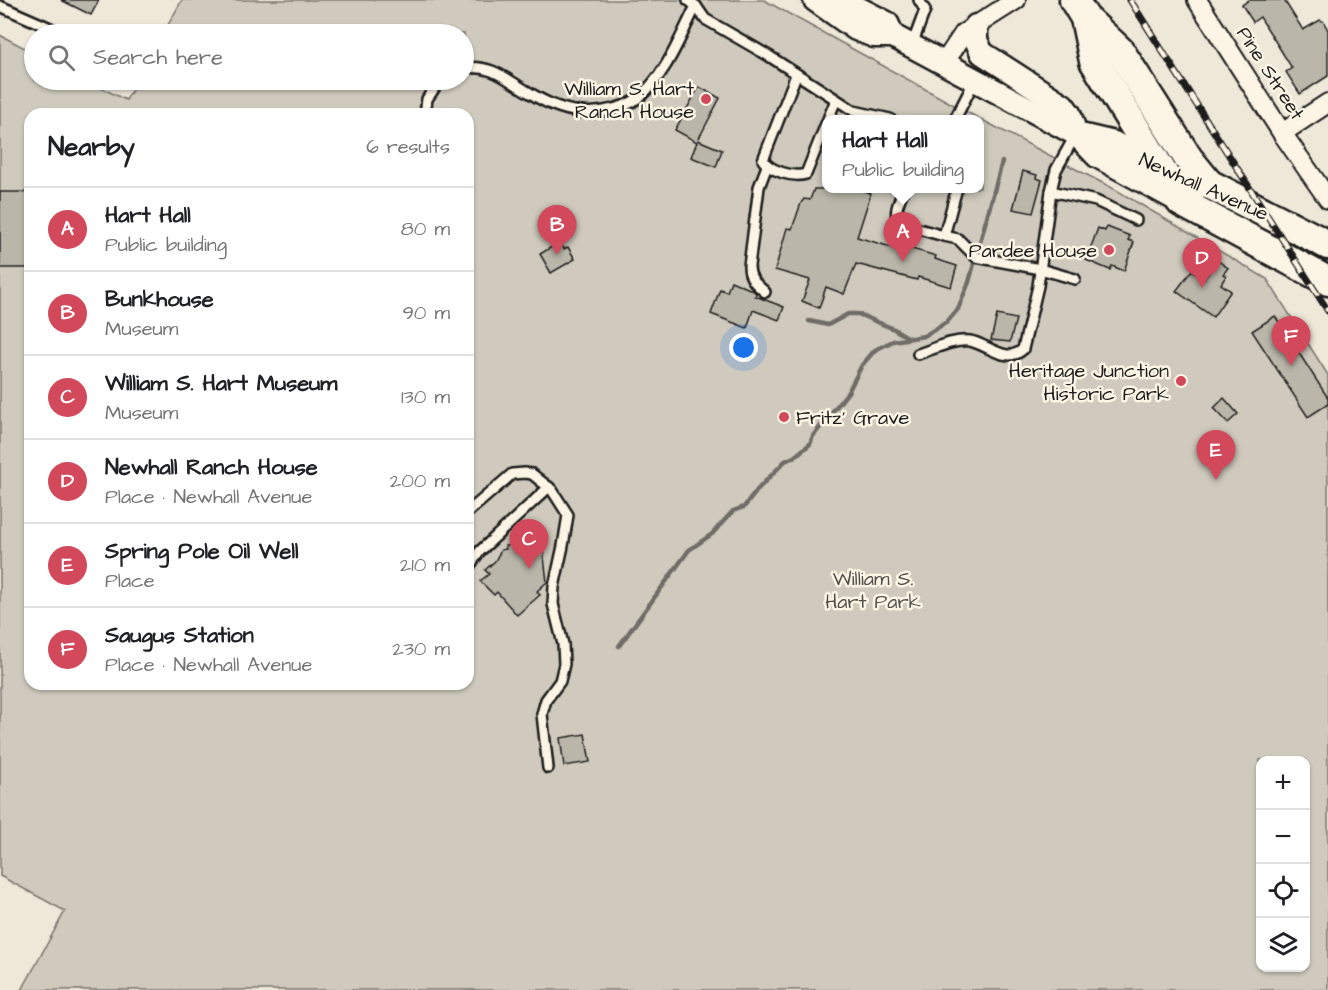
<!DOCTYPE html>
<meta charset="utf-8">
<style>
:root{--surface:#fff;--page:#f6f6f6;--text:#202124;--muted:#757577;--line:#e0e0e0;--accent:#d1495b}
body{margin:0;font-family:"Architects Daughter",sans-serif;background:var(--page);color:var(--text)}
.controls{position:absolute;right:18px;bottom:18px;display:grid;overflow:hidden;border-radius:12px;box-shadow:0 2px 4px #0004}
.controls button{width:54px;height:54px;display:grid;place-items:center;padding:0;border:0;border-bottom:2px solid var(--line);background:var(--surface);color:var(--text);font:30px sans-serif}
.you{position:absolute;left:744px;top:348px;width:21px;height:21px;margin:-15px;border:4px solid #fff;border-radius:50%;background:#1a73e8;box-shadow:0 0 0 9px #1a73e833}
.badge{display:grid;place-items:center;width:39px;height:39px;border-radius:50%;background:var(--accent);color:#fff;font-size:20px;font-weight:700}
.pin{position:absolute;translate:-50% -50px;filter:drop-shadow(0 2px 3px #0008)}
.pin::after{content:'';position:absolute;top:32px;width:21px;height:18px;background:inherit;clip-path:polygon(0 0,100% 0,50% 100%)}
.popup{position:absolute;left:822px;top:115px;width:162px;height:78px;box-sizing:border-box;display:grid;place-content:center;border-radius:12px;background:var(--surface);filter:drop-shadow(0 2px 4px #0005);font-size:20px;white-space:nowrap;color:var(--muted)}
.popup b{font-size:22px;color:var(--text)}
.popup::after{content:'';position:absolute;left:50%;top:100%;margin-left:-12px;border:12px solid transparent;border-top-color:var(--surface)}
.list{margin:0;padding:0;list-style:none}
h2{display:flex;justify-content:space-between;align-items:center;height:78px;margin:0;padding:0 24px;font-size:26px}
h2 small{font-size:20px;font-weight:400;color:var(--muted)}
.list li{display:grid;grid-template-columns:39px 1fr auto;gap:18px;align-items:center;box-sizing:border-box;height:84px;padding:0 24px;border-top:2px solid var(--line)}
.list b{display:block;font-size:22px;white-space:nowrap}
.list p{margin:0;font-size:20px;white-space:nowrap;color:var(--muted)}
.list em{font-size:20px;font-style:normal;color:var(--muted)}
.icon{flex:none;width:33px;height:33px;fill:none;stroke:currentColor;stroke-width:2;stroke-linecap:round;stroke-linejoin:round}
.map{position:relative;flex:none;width:1328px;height:990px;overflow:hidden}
.search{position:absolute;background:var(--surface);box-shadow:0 2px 4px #0004;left:24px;top:24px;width:450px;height:66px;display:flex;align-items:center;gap:15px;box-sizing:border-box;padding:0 21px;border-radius:33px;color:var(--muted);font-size:22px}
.panel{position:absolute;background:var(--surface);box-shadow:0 2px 4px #0004;left:24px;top:108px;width:450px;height:582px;border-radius:18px}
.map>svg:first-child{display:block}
.green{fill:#cfcabd;stroke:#76736c;stroke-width:1.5;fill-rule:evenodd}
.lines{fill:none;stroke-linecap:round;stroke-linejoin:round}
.stream{stroke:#6f6c67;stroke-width:4.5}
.building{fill:#bab6aa;stroke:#1c1c1c;stroke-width:1.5}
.service-casing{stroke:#1c1c1c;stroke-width:14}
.minor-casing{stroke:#1c1c1c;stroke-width:22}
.tertiary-casing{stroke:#1c1c1c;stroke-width:27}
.primary-casing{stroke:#1c1c1c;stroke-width:33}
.service{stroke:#fcf5e5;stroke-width:9}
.minor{stroke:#fcf5e5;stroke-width:18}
.tertiary{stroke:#fcf5e5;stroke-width:22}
.primary{stroke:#fcf5e5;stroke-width:28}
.rail-casing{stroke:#1c1c1c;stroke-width:7}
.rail{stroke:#fcf5e5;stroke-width:4.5;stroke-dasharray:14;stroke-linecap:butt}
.poi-dot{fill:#d1495b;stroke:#fcf5e5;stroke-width:2}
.labels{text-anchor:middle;stroke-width:5;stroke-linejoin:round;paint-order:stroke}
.street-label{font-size:20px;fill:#1c1c1c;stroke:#fcf5e5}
.poi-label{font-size:20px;fill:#1c1c1c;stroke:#fcf5e5;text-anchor:end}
.park-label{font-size:20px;fill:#52504c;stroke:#fcf5e5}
</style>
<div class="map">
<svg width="1328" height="990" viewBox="0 0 1328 990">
<rect width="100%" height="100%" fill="#eee8d9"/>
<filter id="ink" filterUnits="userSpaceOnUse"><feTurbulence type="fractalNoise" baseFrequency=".0167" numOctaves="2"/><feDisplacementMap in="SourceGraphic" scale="12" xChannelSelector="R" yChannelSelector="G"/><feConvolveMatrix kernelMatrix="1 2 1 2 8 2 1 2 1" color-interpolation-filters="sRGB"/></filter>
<g filter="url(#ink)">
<path class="green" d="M182,0H764L963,110L1116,190L1267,279L1328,375V990H22L65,911L0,876V35L34,53V80H85L126,100L138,80H464V34H163ZM30,114H468V684H30ZM826,119H980V188H826ZM1260,760H1306V968H1260Z"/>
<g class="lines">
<g class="stream">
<polyline points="809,321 828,325 848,314 858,314 894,329 909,338"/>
<polyline points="619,646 689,550 712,534 733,511 744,507 759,488 785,461 794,457 810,444 813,436 848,392 862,365 875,350 893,341 924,336 947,322 958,309 969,282 1002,162"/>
</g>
</g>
<g class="building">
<polygon points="61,0 99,0 91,15"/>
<polygon points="1249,0 1284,0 1303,30 1320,20 1323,21 1328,30 1328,76 1300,94 1286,72 1292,68 1260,17 1253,22 1242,5"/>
<polygon points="699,87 720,98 698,140 722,150 716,167 691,157 697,142 675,130"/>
<polygon points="1023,171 1037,175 1036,178 1042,180 1033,213 1013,209"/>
<polygon points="814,189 856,189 871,193 857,237 891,247 892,243 936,256 935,259 957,266 951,287 918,277 917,280 856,264 844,294 826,287 819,308 802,301 810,280 775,270 787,228 792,229 801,203 804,199 810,200"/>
<rect x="0" y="192" width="30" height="76"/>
<polygon points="1107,227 1130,236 1128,240 1134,242 1124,271 1112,266 1110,270 1086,260 1098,228 1105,231"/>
<polygon points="560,242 564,249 568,247 575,259 551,273 540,254"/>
<polygon points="1217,260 1228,268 1223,274 1226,276 1221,284 1231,291 1213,317 1176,291 1192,270 1204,279"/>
<polygon points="731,281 752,290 756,293 755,296 784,307 779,320 753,310 747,328 711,314 720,289 727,292"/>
<polygon points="997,315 1016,319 1010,342 991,340"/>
<polygon points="1275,316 1328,398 1328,404 1308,417 1252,331"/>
<polygon points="1224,398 1238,414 1228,423 1214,408"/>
<polygon points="542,540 547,582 537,591 540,595 517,615 497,592 494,595 480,581 489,574 485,570 495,561 501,550 506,549 505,546"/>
<polygon points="585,734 590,762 564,766 560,738"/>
</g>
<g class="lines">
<g class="service-casing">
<g id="service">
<polyline points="688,0 696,6 705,19 769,56 854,111 890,119"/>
<polyline points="0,6 64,34"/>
<polyline points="912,45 925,10 919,0"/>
<path d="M464,68C492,64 507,80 530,93C552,107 577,116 604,111C615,109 628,106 638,98C666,76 680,37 696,6"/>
<path d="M796,75L763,160C770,171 793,178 806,174L826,124"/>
<polyline points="425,114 427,99 440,80"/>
<polyline points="828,119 836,100"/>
<polyline points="955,119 975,80"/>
<polyline points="1076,134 1056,170 1051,191 1096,201 1136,220"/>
<path d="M904,188C900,200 891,215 901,224L944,236L957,188"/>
<polyline points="944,236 958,239 976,257 1040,269 1075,279"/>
<path d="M765,292C756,284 749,279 749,266L759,187L767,166"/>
<path d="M918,354C934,349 953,339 970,341C987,344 1007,365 1023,349L1038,286L1051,191"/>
<polyline points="468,512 512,474 525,473 532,474 552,490 568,515 563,546 554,587 553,604 563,644 564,664 560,681 546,700 542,714 548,768"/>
<polyline points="468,568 480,551 549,487"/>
</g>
</g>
<g class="minor-casing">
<g id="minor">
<polyline points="1197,0 1282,133 1328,199"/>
<polyline points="944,63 964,33 1016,0"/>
<polyline points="1282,133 1328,103"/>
</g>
</g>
<g class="tertiary-casing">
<g id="tertiary">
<polyline points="815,0 856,29 874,36 893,36 1076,134 1114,143 1162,171"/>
<polyline points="842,0 887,23 893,36"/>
<polyline points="976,26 976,40 982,53 1063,105 1069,113 1076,134 1097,156 1181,202"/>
</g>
</g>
<g class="primary-casing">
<g id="primary">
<polyline points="1074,0 1085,18 1120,51 1188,158 1209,184"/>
<polyline points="1085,18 1094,61 1181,202 1328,281"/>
<polyline points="1192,182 1209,184 1328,245"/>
</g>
</g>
<use href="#service" class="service"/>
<use href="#minor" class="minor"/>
<use href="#tertiary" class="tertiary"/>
<use href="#primary" class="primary"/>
<g class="rail-casing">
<polyline id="rail" points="1130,0 1328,311"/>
</g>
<use href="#rail" class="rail"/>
</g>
</g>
<g class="poi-dot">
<circle cx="706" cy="99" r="6"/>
<circle cx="1109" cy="250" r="6"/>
<circle cx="1181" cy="381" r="6"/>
<circle cx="784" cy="417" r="6"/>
</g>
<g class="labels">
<g class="street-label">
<text transform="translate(1271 73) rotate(57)" y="7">Pine Street</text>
<text transform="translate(1204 186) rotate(24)" y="7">Newhall Avenue</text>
</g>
<g class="poi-label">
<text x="694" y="95">William S. Hart<tspan x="694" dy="23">Ranch House</tspan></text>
<text x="1097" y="257">Pardee House</text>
<text x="1169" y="377">Heritage Junction<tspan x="1169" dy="23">Historic Park</tspan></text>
<text x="796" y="424" text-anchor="start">Fritz' Grave</text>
</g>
<g class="park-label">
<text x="873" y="585">William S.<tspan x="873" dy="23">Hart Park</tspan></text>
</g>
</g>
</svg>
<div class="controls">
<button>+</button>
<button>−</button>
<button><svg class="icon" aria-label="locate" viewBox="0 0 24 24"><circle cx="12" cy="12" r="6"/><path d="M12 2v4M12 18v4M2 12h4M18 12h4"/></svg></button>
<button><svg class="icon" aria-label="layers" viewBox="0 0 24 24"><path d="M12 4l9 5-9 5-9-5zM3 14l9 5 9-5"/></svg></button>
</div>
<div class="you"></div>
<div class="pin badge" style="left:903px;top:262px">A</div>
<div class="popup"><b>Hart Hall</b>Public building</div>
<div class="pin badge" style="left:557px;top:255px">B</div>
<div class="pin badge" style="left:529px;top:569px">C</div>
<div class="pin badge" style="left:1202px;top:288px">D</div>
<div class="pin badge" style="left:1216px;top:480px">E</div>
<div class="pin badge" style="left:1291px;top:366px">F</div>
<div class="search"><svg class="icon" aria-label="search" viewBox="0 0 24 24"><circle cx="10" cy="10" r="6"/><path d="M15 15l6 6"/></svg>Search here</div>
<section class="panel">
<h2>Nearby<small>6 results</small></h2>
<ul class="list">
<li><span class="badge">A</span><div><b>Hart Hall</b><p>Public building</p></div><em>80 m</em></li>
<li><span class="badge">B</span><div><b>Bunkhouse</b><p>Museum</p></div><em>90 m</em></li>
<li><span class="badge">C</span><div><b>William S. Hart Museum</b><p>Museum</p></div><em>130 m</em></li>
<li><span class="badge">D</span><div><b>Newhall Ranch House</b><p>Place · Newhall Avenue</p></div><em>200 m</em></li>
<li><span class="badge">E</span><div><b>Spring Pole Oil Well</b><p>Place</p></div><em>210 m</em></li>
<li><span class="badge">F</span><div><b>Saugus Station</b><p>Place · Newhall Avenue</p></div><em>230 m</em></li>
</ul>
</section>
</div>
